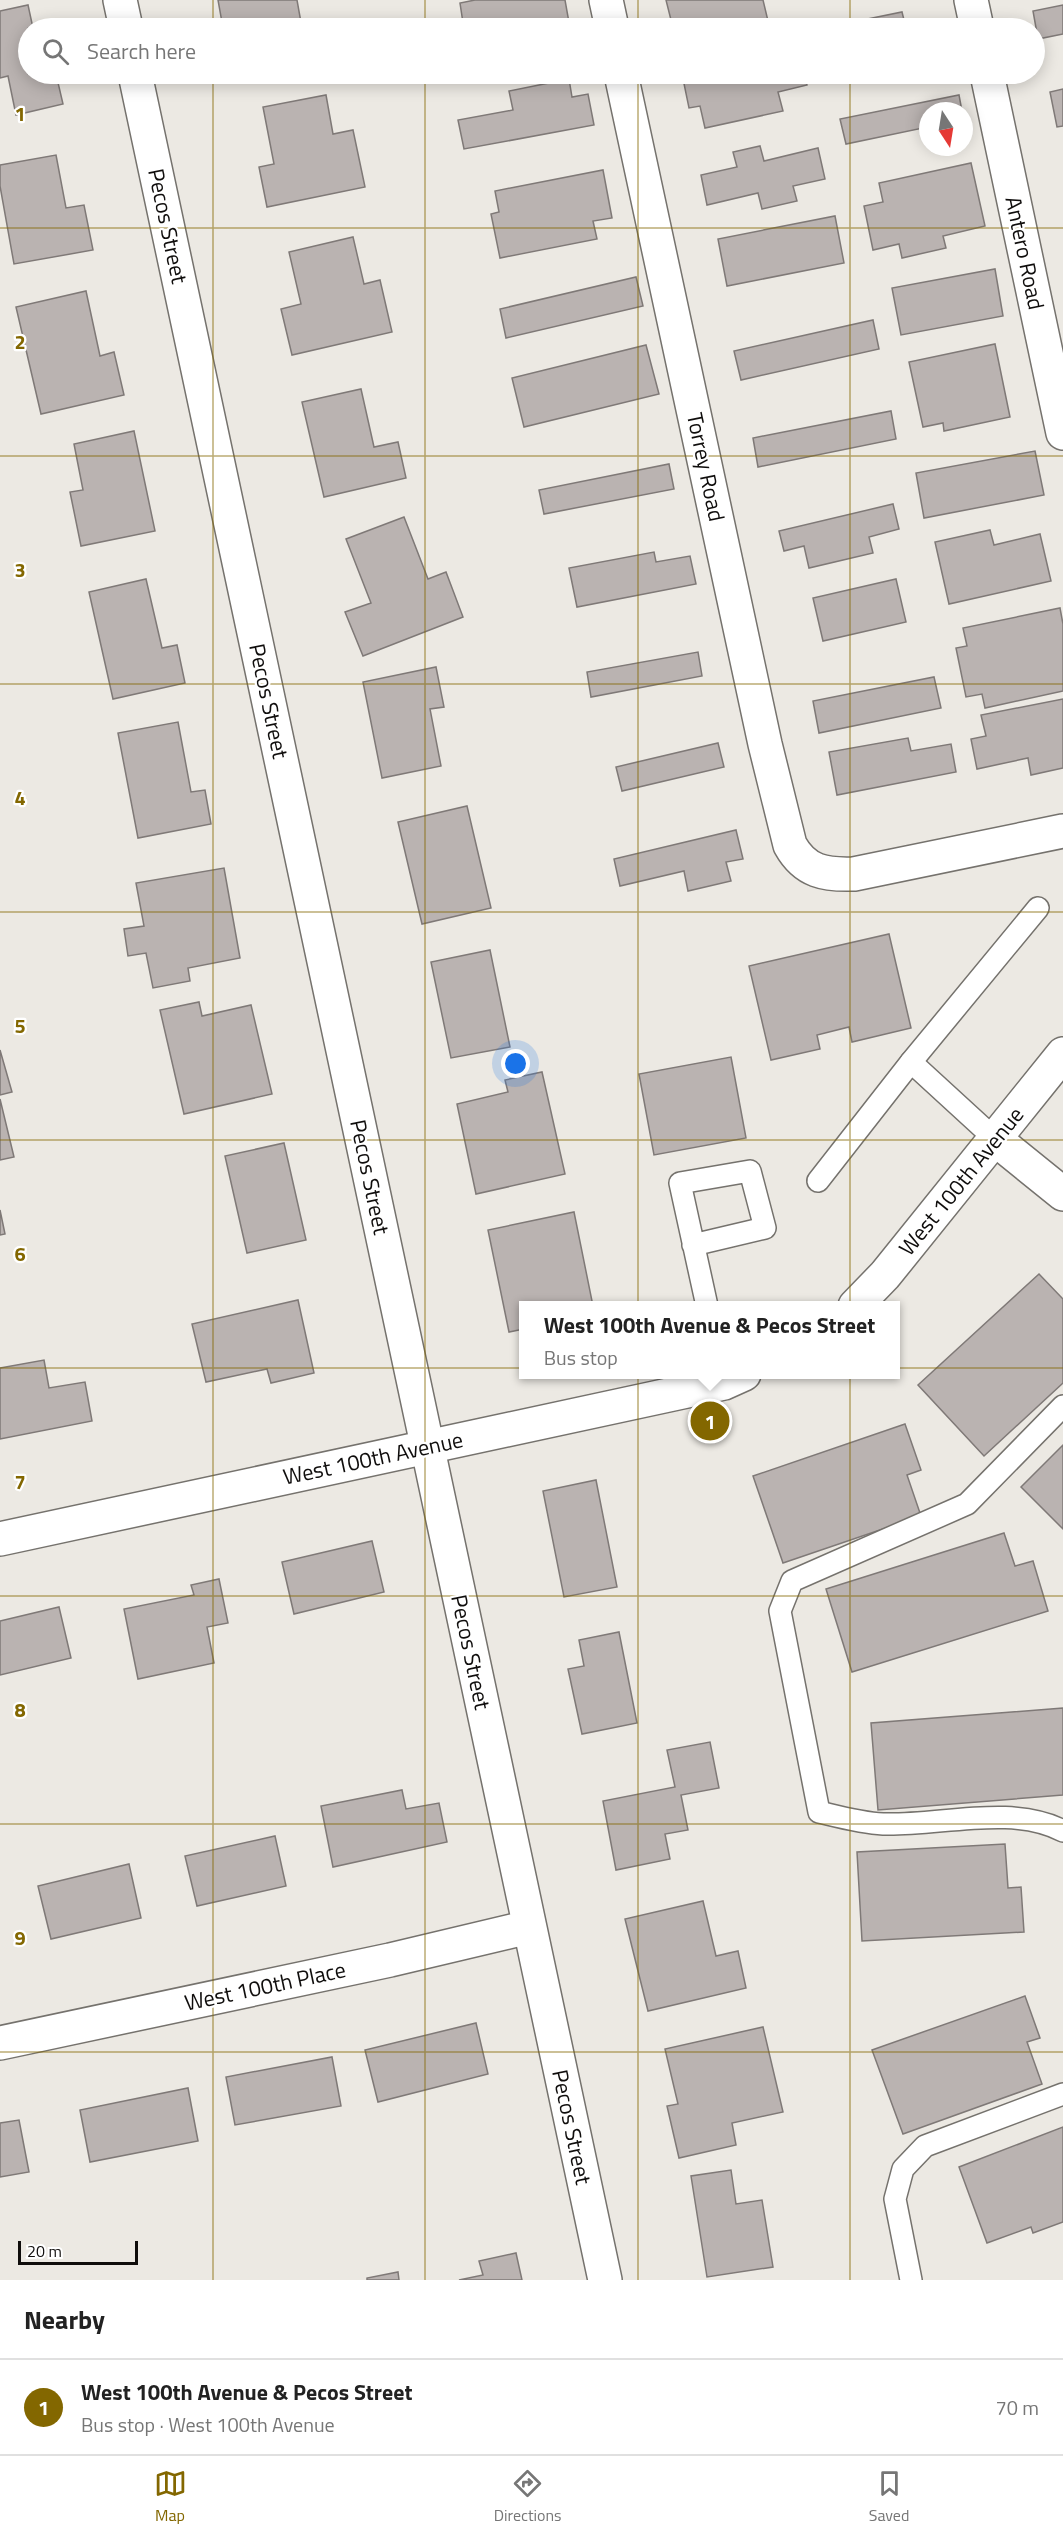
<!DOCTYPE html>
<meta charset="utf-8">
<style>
:root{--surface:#fff;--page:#f2f2f2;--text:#222;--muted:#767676;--line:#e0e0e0;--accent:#836700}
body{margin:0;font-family:"Titillium Web",sans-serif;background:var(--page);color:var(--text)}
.compass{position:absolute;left:919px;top:102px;width:54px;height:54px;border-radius:50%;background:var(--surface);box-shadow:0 3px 15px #0003;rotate:168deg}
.scale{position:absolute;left:18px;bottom:15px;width:120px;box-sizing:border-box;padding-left:6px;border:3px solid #0f0d0c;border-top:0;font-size:16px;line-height:21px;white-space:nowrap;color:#0f0d0c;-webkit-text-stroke:4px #fff;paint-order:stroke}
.you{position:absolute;left:516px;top:1064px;width:21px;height:21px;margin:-15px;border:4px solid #fff;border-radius:50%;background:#1a73e8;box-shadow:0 0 0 9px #1a73e833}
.badge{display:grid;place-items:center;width:39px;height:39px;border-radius:50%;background:var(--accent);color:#fff;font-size:20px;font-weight:700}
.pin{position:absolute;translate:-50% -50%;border:3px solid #fff;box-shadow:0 2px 6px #0006}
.popup{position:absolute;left:519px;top:1301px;width:381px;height:78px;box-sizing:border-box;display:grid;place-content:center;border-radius:0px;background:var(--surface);filter:drop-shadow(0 2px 4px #0005);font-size:20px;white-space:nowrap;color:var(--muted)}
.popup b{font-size:22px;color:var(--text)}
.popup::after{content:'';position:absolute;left:50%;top:100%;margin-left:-12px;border:12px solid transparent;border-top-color:var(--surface)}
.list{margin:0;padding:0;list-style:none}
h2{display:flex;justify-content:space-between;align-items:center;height:78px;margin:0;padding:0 24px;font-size:26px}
h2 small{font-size:20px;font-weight:400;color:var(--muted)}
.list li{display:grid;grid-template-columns:39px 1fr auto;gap:18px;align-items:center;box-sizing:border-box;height:96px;padding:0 24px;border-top:2px solid var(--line)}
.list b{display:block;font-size:22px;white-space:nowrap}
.list p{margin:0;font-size:20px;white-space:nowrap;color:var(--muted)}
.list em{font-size:20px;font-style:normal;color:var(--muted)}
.icon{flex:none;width:33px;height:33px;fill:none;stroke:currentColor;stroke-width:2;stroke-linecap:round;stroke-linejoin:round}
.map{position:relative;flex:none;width:1063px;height:2280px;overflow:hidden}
.search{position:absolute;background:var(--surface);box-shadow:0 3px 15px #0003;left:18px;right:18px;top:18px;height:66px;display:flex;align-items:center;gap:15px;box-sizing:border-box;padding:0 21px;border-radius:33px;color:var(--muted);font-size:22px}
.sheet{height:174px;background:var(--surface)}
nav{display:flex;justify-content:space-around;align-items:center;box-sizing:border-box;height:84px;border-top:2px solid var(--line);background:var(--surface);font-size:16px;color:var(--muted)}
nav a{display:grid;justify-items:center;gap:3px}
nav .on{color:var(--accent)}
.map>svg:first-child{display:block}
.building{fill:#bab3b1;stroke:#7f7977;stroke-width:1.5}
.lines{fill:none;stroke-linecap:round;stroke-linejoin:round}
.lane-casing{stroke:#75726d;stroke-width:24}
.street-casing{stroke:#75726d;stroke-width:36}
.secondary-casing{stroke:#75726d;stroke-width:36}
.lane{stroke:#fff;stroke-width:21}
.street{stroke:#fff;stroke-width:33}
.secondary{stroke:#fff;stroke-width:33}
.grid{fill:none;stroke:#836700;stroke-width:1.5;stroke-opacity:0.55}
.labels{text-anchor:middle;stroke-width:4.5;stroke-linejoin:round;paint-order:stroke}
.street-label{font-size:22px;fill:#0f0d0c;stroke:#fff}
.grid-label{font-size:20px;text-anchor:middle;font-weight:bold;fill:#836700;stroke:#fff;stroke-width:4.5;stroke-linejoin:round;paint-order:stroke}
</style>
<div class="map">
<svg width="1063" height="2280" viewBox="0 0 1063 2280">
<rect width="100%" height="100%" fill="#ece9e3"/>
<g class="building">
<polygon points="218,0 297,0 302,28 223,28"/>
<polygon points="475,0 565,0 570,28 436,28 463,23 460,3"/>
<polygon points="666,0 763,0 768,21 734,28 673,28"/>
<polygon points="28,5 33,28 28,28 28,74 56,74 63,104 16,115 8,76 0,78 0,11"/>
<polygon points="1063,5 1063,34 1038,39 1033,11"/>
<polygon points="902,12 906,28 828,28 828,27"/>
<polygon points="682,74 804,74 807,85 778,92 783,111 705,128 700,106 689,108"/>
<polygon points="569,79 572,97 588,94 594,125 464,149 458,120 513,110 509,91"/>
<polygon points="1063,89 1063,126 1057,127 1050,92"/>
<polygon points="326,95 333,134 353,130 365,187 267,207 259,167 274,164 263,107"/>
<polygon points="959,95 962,111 928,111 928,127 846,144 840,119"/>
<polygon points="760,146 764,161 818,148 825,179 793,186 797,201 762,209 758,193 707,205 701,175 737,167 733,152"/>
<polygon points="56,155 66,208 84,205 93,250 14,264 0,186 0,165"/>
<polygon points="971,163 985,226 943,236 946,248 902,258 899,244 873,250 864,206 883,202 879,183"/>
<polygon points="603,170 612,218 593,221 597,239 500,258 491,214 499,212 495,191"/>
<polygon points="835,216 844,263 727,286 718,239"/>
<polygon points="353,237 364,284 380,280 392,332 292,355 281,309 301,304 289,252"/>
<polygon points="995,269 1003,316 901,335 892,288"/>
<polygon points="636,277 643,306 506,338 500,309"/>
<polygon points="86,291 100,356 114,352 124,395 41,414 16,307"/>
<polygon points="873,320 879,349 741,380 734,351"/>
<polygon points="995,344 1010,417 944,431 943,423 923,427 909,362"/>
<polygon points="646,345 659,394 524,427 512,378"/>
<polygon points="361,389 374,447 398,442 406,478 324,497 302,402"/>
<polygon points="891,411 896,439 758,467 753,438"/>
<polygon points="134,431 155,531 81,546 70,492 83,490 74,444"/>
<polygon points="1035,451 1044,495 924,518 916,473"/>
<polygon points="669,464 674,489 544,514 539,490"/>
<polygon points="893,504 899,529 869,537 873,553 809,568 804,546 784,551 779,531"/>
<polygon points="404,517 428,579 446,572 463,617 363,656 345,612 371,603 346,539"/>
<polygon points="990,530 994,545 1040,534 1051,581 949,604 935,542"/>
<polygon points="654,552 656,562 690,556 696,584 577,607 569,568"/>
<polygon points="146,579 162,648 177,645 185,683 113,699 89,592"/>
<polygon points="896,579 906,622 823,641 813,598"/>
<polygon points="1060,608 1063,624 1063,691 985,708 982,694 966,697 956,648 967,646 963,628"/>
<polygon points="698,652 702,676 591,697 587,672"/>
<polygon points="436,667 444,707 430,709 441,766 382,778 363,682"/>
<polygon points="934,677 941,708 819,733 813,701"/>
<polygon points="1063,699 1063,768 1031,775 1028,758 977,769 971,739 986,736 981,715"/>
<polygon points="178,722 191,792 205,790 211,824 138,838 118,733"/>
<polygon points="908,738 911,751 951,744 956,772 837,795 829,752"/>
<polygon points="718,743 724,767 622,791 616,767"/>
<polygon points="467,806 491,908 422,924 398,822"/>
<polygon points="736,830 743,859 726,862 731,881 688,891 684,871 620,886 614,859"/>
<polygon points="224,868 240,958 188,968 190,981 153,988 146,953 128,956 124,929 144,926 136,883"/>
<polygon points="889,934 911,1028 852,1042 849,1027 817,1035 820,1049 771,1060 749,966"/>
<polygon points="490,950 510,1047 451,1058 431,962"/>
<polygon points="199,1002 202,1016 251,1005 272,1094 184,1114 160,1010"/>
<polygon points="0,1050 12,1092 0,1095"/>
<polygon points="731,1057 746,1138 654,1155 639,1074"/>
<polygon points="542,1072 565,1174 476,1194 457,1104 508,1092 505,1080"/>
<polygon points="0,1099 14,1157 0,1160"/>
<polygon points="284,1143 306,1240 247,1253 225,1156"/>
<polygon points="0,1210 5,1234 0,1235"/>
<polygon points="574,1212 593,1306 524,1306 524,1329 509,1332 488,1230"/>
<polygon points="1039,1274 1063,1299 1063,1383 984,1456 918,1385"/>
<polygon points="298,1300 314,1373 271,1383 267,1369 206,1382 192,1324"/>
<polygon points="44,1360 49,1388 85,1382 92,1421 0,1439 0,1368"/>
<polygon points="905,1424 921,1470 907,1475 921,1516 783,1563 753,1476"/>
<polygon points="1063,1445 1063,1529 1021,1487"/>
<polygon points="596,1480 617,1587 564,1597 543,1491"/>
<polygon points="1004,1533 1015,1566 1033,1561 1048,1611 852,1672 826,1589"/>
<polygon points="372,1541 384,1592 294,1614 282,1562"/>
<polygon points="219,1579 228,1623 207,1627 214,1663 138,1679 124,1609 194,1595 191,1585"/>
<polygon points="59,1607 71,1658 0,1675 0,1621"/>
<polygon points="619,1632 637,1723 582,1734 568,1669 584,1666 579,1640"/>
<polygon points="1063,1708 1063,1795 878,1810 871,1723"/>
<polygon points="710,1742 719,1788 681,1795 688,1830 665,1834 670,1859 616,1870 603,1801 675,1787 667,1750"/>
<polygon points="402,1790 406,1809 439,1803 447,1842 333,1867 321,1806"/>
<polygon points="275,1836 286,1886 197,1906 185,1856"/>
<polygon points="1005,1844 1008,1888 1021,1887 1024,1932 862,1941 857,1852"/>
<polygon points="129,1864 141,1918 51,1939 38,1886"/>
<polygon points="703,1901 716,1956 738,1951 746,1988 648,2011 625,1919"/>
<polygon points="1025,1996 1040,2038 1027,2042 1042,2084 903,2134 872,2050"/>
<polygon points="476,2023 488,2074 378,2102 365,2050"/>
<polygon points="763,2027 783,2112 732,2123 736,2145 679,2158 667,2106 678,2104 665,2049"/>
<polygon points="332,2057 341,2106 235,2125 226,2077"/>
<polygon points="188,2088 198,2141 90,2162 80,2110"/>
<polygon points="19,2120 29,2172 0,2177 0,2123"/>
<polygon points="1063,2127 1063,2222 1033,2233 1031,2227 987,2243 959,2167"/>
<polygon points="731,2170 736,2204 762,2200 773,2267 707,2277 691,2176"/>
<polygon points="516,2253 522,2280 459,2280 483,2275 479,2261"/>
<polygon points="398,2272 399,2280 367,2280 367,2278"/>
</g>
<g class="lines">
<g class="lane-casing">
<g id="lane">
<polyline points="911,1062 1038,908"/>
<polyline points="818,1181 911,1062 995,1139"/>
<polyline points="693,1245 765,1228 750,1171 680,1183 707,1306"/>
<path d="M1063,1406L967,1504L792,1581L780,1611L819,1812C840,1817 862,1823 883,1824C939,1826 1012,1804 1063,1831"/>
<polyline points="911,2280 895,2199 903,2169 925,2146 1063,2094"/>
</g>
</g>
<g class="street-casing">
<g id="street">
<polyline points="606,0 612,28"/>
<polyline points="971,0 977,28"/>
<path d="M621,74L765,744L790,845C805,872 825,875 854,874L1063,831"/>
<polyline points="987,74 1063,433"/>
<polyline points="995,1139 1063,1194"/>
<polyline points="0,2043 390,1960 529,1927"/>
</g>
</g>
<g class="secondary-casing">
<g id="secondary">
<polyline points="120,0 126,28"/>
<polyline points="135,74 605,2280"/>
<polyline points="855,1306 885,1275 1063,1054"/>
<polyline points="0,1539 724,1383 744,1374"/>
</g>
</g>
<use href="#lane" class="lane"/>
<use href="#street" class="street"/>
<use href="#secondary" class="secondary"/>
</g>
<path class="grid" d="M213,0V28M425,0V28M638,0V28M850,0V28M213,74V2280M425,74V2280M638,74V2280M850,74V2280M0,228H1063M0,456H1063M0,684H1063M0,912H1063M0,1140H1063M0,1368H1063M0,1596H1063M0,1824H1063M0,2052H1063"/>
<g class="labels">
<g class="street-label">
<text transform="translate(168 226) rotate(78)" y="8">Pecos Street</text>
<text transform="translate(1025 253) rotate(78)" y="8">Antero Road</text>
<text transform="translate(706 467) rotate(78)" y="8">Torrey Road</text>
<text transform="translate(269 701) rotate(78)" y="8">Pecos Street</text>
<text transform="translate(370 1177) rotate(78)" y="8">Pecos Street</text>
<text transform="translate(961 1181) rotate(-51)" y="8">West 100th Avenue</text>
<text transform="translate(373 1458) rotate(-12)" y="8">West 100th Avenue</text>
<text transform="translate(471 1652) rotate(78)" y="8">Pecos Street</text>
<text transform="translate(265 1986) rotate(-12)" y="8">West 100th Place</text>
<text transform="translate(572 2127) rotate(78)" y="8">Pecos Street</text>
</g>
</g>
<g class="grid-label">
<text x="20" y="121">1</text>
<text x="20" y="349">2</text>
<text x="20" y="577">3</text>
<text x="20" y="805">4</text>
<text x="20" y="1033">5</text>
<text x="20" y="1261">6</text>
<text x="20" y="1489">7</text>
<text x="20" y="1717">8</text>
<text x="20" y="1945">9</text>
</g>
</svg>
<svg class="compass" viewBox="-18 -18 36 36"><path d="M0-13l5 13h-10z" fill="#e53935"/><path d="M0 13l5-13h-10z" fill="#767676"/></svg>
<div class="scale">20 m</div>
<div class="you"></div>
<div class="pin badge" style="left:710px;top:1421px">1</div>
<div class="popup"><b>West 100th Avenue &amp; Pecos Street</b>Bus stop</div>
<div class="search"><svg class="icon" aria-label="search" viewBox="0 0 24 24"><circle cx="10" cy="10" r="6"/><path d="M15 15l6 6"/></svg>Search here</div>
</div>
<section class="sheet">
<h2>Nearby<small></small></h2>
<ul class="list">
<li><span class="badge">1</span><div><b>West 100th Avenue &amp; Pecos Street</b><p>Bus stop · West 100th Avenue</p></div><em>70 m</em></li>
</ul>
</section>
<nav>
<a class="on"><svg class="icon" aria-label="map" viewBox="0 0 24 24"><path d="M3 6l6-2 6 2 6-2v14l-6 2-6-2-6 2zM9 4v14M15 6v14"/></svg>Map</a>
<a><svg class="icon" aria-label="directions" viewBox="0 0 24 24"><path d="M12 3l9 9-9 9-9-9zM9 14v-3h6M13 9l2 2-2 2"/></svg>Directions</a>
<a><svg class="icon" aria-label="saved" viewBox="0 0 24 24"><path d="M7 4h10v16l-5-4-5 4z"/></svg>Saved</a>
</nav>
